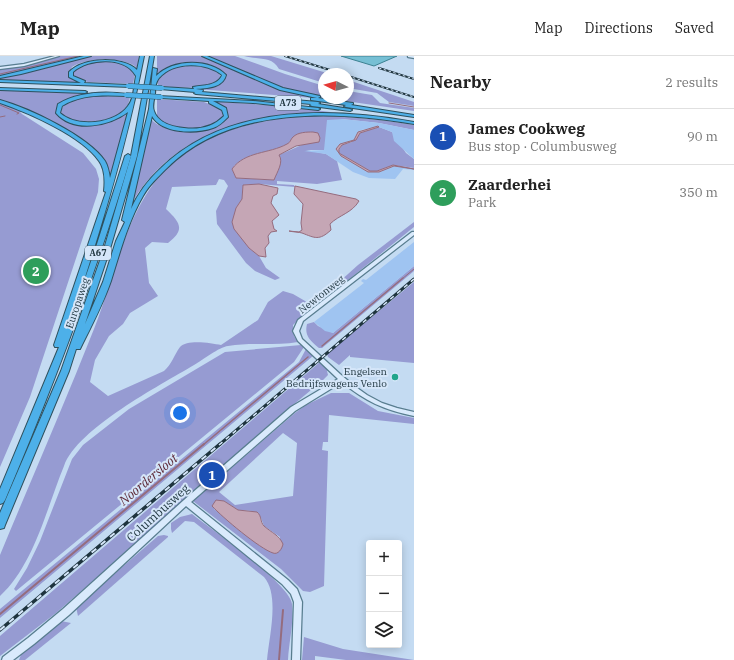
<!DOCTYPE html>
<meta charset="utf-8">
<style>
:root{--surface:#fff;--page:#f6f6f6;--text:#222;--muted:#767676;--line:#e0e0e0;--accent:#db2777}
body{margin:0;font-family:"IBM Plex Serif",serif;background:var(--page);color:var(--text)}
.controls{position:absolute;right:12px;bottom:12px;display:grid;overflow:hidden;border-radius:4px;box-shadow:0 2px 10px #0003}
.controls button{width:36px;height:36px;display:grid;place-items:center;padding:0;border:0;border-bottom:1px solid var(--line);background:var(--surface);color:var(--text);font:20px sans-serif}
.compass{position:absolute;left:318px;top:12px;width:36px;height:36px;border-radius:50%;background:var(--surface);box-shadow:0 2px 10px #0003;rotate:275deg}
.you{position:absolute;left:180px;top:357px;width:14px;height:14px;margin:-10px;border:3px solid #fff;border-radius:50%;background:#1a73e8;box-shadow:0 0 0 6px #1a73e833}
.badge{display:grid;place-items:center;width:26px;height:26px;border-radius:50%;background:var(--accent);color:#fff;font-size:13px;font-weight:700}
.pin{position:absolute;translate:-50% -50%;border:2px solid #fff;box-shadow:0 1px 4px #0006}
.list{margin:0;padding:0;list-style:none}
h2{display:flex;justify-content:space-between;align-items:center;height:52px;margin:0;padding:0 16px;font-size:17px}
h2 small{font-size:13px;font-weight:400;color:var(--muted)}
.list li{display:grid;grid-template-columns:26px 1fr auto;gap:12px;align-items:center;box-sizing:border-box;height:56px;padding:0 16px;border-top:1px solid var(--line)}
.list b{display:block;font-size:15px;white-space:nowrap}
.list p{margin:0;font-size:13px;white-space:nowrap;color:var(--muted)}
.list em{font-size:13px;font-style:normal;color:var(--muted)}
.icon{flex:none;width:22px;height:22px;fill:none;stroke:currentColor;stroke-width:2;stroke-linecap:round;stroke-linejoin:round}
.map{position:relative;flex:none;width:414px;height:604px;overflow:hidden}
header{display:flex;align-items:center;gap:24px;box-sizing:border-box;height:56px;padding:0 20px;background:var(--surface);border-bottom:1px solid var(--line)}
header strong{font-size:19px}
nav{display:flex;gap:22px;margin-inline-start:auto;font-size:14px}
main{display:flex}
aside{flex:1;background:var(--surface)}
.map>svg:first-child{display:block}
.green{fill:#969bd2;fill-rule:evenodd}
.sand{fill:#9fc4f1}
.water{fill:#c5a6b5;stroke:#956c7e}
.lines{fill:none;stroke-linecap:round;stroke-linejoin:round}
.stream-far2{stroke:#956c7e;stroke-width:1}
.stream-far1{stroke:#956c7e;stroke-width:1.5}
.stream{stroke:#956c7e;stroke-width:2}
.building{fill:#76bfd4;stroke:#3b8091}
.minor-casing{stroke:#587d8f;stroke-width:2.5}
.highway-casing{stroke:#2d505d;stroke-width:2}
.minor{fill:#d9eafc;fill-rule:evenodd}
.highway{fill:#4db0e9;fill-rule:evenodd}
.rail-far2-casing{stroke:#1e343e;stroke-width:2}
.rail-far1-casing{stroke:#1e343e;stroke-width:3}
.rail-casing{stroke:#1e343e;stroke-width:3.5}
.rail-far2{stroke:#d5e6f9;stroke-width:1;stroke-dasharray:2.5;stroke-linecap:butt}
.rail-far1{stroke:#d5e6f9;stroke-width:1.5;stroke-dasharray:4.5;stroke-linecap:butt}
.rail{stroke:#d5e6f9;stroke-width:2;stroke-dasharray:6;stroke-linecap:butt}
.highway-bridge-casing{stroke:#2d505d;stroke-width:5.5;stroke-linecap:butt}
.highway-bridge{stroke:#4db0e9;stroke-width:4.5}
.poi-dot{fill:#22a58b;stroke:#d5e6f9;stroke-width:1.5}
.labels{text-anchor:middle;stroke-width:4;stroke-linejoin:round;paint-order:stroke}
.shield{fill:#d5e6f9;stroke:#556976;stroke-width:1}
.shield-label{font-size:9px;font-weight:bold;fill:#1e343e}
.street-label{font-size:10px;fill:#1e343e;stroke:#d5e6f9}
.poi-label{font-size:10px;fill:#1e343e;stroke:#d5e6f9;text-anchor:end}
.near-street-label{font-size:12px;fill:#1e343e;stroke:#d5e6f9}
.near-water-label{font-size:13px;font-style:italic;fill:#5f2b39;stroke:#d5e6f9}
</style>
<header>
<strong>Map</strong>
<nav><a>Map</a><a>Directions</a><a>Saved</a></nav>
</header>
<main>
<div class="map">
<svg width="414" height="604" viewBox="0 0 414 604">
<rect width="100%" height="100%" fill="#c4dbf2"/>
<g class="green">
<polygon points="60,0 84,0 22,16 0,20 0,13"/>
<path d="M91,0H139L137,12C124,0 86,2 72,11L69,17L71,21L85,27L0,24V21L31,16Z"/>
<path d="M157,0H201L270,30L314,42L195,33L219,28L224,24L225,20C215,2 173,9 157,17Z"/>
<polygon points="207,0 235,0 285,18 324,30 324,42 280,31"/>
<path d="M244,0H271L330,18H324V27L279,13C272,0 259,4 244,0Z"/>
<polygon points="105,5 128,9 135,18 133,28 87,26 73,20 73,14 90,7"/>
<path d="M192,10C202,11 218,10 221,22C205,36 178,31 158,30V23C165,12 180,10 192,10Z"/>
<polygon points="348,24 414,46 414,50 389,46 377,37 348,32"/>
<path d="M0,34L94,38L82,40L57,52V57C68,74 114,67 128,56L111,124L105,106L90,90L29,55L0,44Z"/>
<polygon points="348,35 372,39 380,47 414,52 414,55 325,42 348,42"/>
<path d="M106,40L130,41C129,46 128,50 125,53C114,67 73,71 61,57C61,40 95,40 106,40Z"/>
<path d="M157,43L204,46L222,53L224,59C218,75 183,74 170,70C165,68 161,65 157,61Z"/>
<path d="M205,45L281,50L347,58C265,56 179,69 133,145L151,63C164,80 218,78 228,60L225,52Z"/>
<polygon points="0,46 22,56 20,56 22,58 83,97 96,113 99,123 98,136 30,341 0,411"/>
<path d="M308,59C344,60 379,63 414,69V74L379,67L342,63L324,94H306L326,98L337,105L342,124L317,128L277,125V128L294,129L295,131L259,128L243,129L242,143L236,152L249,192L259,200L266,212L280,222L275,224L255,215L246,207L217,168L216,155L228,130L224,124L219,123L216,129L172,131L166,153C181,167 185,174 168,187L152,186L145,192L149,227L158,240L130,257L123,268L109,280L95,304L90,326L108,340L164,315C172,308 174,299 180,291C187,283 211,287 221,289L258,264L268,246L283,235L293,238L312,249L311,252L293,269L294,280L298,286C275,290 251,286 228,290C219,291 203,304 194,309C159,330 78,372 64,410C47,451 34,509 0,540V499C31,424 64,349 94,273C116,218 126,150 171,108C208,74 259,64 308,59ZM302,77L304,88L279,99L274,124L236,122L232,113C245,95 269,98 288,88C294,85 294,79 302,77Z"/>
<polygon points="379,71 392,76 406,97 414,103 414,112 393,109 377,115 370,115 339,97 339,94 342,89 352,86 360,77"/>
<polygon points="414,166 414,171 322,245 318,245 358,209"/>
<path d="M414,210V215L322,292H319C311,285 304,280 307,268L314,266L318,270L333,277Z"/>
<polygon points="414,226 414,307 350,301 350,299 339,309 328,301 327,298"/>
<polygon points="301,289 304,291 294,306 16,535 14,533 27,512 40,485 72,403 83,389 129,353 225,296"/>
<polygon points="306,293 313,300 0,562 0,553 299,306"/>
<polygon points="320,306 329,314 327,315 328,319 323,324 256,380 232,404 56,557 0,600 0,580"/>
<path d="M331,337H349L378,355L414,362V368L329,359L328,386H323L322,394L328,395L324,530L310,536L303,535L281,513L193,445L295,357L306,349ZM283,377L297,387L293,440L235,449L219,436ZM224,445L238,454L252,455L261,462L264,470L280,481L277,497C266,498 225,461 214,453Z"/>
<path d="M192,458C211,473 290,528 292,548C294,566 289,586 288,604H267C269,581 280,539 264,521L194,466L185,465L172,477L171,473V467L180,461Z"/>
<polygon points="164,479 168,480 168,481 78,560 76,551 158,480"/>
<polygon points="61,565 71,567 25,604 19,604 22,596"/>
<polygon points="304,581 343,593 414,604 346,604 315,600 315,604 302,604"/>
</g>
<g class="sand">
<polygon points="342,63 379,67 414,74 414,103 394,85 392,76 379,71 361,74 354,84 340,88 337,93 341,100 368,116 379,116 394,110 414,113 414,114 403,113 395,123 369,122 353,116 326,98 304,95 324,94 327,64"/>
<polygon points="414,186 414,210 333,277 325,275 314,266 364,227 361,225 363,223 366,224"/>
</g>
<g class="water">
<polygon points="378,70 379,71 360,77 356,84 342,89 339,93 339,97 370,115 377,115 393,109 414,113 394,110 379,116 368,116 341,100 336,93 340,88 354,84 358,76"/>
<path d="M313,76L318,77L320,82L319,86L296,90L279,99C284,106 277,116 274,124L236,122L232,113C245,95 269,98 287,88C291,86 290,84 293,81C298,76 307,76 313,76Z"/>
<polygon points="259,128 278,132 277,138 273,140 271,147 279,159 272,165 274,173 277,175 271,176 268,180 269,187 265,192 266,201 259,200 249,192 234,173 232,166 236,152 242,143 243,129"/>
<path d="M295,130L356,143L359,145C352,157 339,159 330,168L331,174C319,185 315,182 302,177C299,176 293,176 289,175L299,176L302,174L301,167L303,148L294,138Z"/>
<path d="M216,444L224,445L238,454L257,456C262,460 260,466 264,470C272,477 279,479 283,488C282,493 278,499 273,497C260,493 222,461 212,450Z"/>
</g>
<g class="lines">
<g class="stream-far2">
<polyline points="0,18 78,0"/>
<polyline points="389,47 414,51"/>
<polyline points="0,49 19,57 17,58"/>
<polyline points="0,61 5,60"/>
<polyline points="402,223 414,213"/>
</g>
<g class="stream-far1">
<polyline points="322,290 403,222"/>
<polyline points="203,389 308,301"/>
</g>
<g class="stream">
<polyline points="0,558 204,388"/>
<polyline points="279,604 283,554"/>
</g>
</g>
<polygon class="building" points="341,0 397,0 374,10"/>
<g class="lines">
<g class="minor-casing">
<g id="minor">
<polygon points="55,0 59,0 24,10 0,13 0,11 24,8"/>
<polygon points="408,0 414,0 414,2 408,1"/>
<path d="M412,176H414V179L303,265L299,275L302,283L340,318L353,329L367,339L382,347L397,352L414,356V360C384,354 365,345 342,326L295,355L191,446L288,524L297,533L302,546L300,604H292L294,546L291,538L282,528L186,450L69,559L34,588L13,604H2L3,601L28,582L63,553L184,444L291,351L338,323L298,285L293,275L298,264Z"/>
</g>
</g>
<g class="highway-casing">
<g id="highway">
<polygon points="84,0 91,0 21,18 0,22 0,20"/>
<path d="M140,0H144C128,83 104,163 78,243L97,188L125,100L128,98L131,100C96,218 53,331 5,444L3,447L0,448V433L59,291H55L54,289L106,136L104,135C105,126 105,113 99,105C82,80 29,57 0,47V44C29,52 88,80 105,105C108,110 109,116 110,122L128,56C108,71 73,77 56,57L58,48C78,36 105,35 128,38V40H126C105,39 81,38 62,50L60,57C77,72 115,68 128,50C134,43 134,29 136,20C125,0 89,2 73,16V20L85,25L84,27L128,29L130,30V31L0,26V24L81,27L69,21V16C83,1 123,0 137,14Z"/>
<path d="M150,0H154L137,100L110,193L85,268L103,226L116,185L125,166L122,164L149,53L153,12L157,13L156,20C173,3 209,2 226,19C223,32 207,32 196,33L203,34L202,36L318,46L320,47L318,48L350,53L352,54L350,55L312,50L310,49L311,48L196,38L194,37L195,36L160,33V31H162L194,33L193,31C203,29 218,30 222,19C206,6 174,5 159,22C155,27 155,33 155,39C154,44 152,50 154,55C158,67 173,71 184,72C199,74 213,71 224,60L222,54L209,47V45L161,42H159V40L253,45L318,52L320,53L318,54L253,47L213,45L226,52L228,61C223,66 219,70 213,72C196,78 162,78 152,60L131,153C138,137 148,124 161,112C227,48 330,51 414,66V68C333,54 230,50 167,112C158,121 149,129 143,140C128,166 120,196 111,225C103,248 92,269 81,291L80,293H76L69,315L5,469L4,472L0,473V457L61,315L104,193L131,100Z"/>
<polygon points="202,0 207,0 283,32 320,40 320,41 318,42 353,47 353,48 351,49 414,59 414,61 346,51 344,50 346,49 311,44 311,42 317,42 280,34"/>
<polygon points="0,32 85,35 87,36 85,37 0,34"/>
</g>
</g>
<use href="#minor" class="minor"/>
<use href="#highway" class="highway"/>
<g class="rail-far2-casing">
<g id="rail-far2">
<polyline points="285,0 343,18"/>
<polyline points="379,12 414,23"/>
<polyline points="348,20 414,41"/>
</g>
</g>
<g class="rail-far1-casing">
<polyline id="rail-far1" points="219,389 414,223"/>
</g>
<g class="rail-casing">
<polyline id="rail" points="0,574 220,388"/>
</g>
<use href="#rail-far2" class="rail-far2"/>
<use href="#rail-far1" class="rail-far1"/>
<use href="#rail" class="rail"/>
<g class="highway-bridge-casing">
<g id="highway-bridge">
<polyline points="128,30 162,32"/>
<polyline points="126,39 161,41"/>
</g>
</g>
<use href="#highway-bridge" class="highway-bridge"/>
</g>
<circle class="poi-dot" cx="395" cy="321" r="4"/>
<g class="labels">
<g class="shield">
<rect x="275" y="40" width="26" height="14" rx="3"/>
<rect x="85" y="190" width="26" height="14" rx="3"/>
</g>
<g class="shield-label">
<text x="288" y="50">A73</text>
<text x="98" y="200">A67</text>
</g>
<g class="street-label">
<text transform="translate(321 238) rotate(-38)" y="4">Newtonweg</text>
<text transform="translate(77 247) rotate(-71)" y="4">Europaweg</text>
</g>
<g class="poi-label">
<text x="387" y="319">Engelsen<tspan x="387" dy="12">Bedrijfswagens Venlo</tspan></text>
</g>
<g class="near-street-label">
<text transform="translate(158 457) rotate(-42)" y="4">Columbusweg</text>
</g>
<g class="near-water-label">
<text transform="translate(148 423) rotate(-40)" y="5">Noordersloot</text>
</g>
</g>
</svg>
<div class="controls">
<button>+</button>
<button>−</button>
<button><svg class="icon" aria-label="layers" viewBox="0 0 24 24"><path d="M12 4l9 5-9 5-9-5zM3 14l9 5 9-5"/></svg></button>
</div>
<svg class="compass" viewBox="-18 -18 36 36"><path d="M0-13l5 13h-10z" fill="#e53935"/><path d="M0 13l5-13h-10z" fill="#767676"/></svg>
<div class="you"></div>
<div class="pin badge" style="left:212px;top:419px;background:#1a4fb4">1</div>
<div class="pin badge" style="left:36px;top:215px;background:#2e9e5b">2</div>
</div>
<aside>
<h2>Nearby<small>2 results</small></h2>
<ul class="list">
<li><span class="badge" style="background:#1a4fb4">1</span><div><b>James Cookweg</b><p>Bus stop · Columbusweg</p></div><em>90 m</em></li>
<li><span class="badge" style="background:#2e9e5b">2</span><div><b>Zaarderhei</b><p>Park</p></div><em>350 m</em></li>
</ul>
</aside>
</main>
